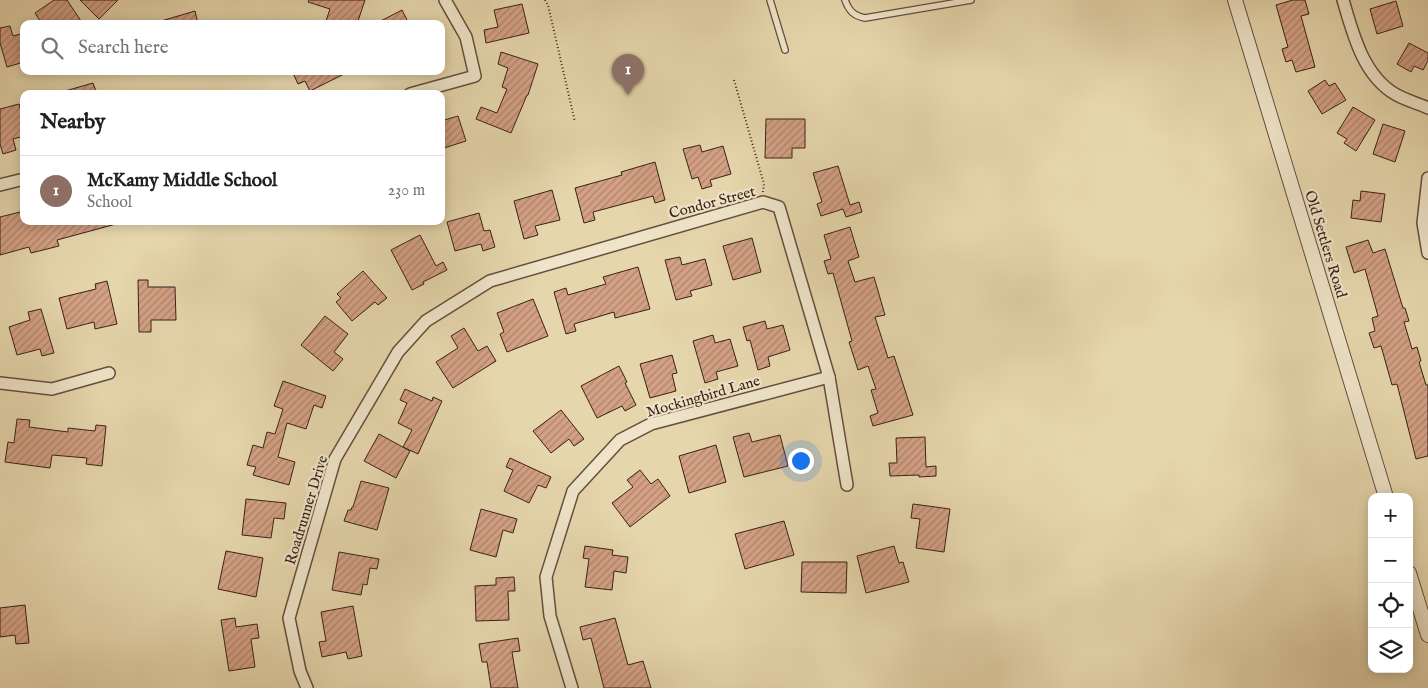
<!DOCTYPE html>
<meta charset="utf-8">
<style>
:root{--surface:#fff;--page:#f6f6f6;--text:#202124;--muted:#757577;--line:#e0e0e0;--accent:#d93025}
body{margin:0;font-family:"IM FELL English",serif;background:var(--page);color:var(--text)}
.controls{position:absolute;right:15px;bottom:15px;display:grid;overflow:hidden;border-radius:10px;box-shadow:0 2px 12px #0003}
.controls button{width:45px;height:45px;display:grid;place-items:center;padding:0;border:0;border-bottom:1px solid var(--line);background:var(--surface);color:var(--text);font:25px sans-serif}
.you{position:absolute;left:800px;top:460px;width:18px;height:18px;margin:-12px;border:4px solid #fff;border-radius:50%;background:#1a73e8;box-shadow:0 0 0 8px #1a73e833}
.badge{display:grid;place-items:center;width:32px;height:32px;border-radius:50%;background:var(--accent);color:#fff;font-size:16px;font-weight:700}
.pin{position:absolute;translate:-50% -41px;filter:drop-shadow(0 1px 2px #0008)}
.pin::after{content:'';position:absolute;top:26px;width:18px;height:15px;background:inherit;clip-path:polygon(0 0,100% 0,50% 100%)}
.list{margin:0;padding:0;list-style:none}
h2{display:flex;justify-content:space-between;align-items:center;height:65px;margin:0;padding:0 20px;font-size:21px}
h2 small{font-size:16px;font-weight:400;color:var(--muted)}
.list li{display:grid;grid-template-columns:32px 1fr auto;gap:15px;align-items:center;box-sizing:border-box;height:70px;padding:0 20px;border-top:1px solid var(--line)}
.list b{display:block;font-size:19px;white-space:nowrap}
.list p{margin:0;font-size:16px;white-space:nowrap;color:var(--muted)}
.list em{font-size:16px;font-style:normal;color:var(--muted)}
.icon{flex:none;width:28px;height:28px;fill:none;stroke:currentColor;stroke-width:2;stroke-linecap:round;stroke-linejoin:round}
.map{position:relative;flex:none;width:1428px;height:688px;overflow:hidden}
.search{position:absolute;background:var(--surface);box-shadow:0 2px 12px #0003;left:20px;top:20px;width:425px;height:55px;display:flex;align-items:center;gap:12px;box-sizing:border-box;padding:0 18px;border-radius:10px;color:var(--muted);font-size:19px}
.panel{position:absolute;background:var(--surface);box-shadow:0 2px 12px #0003;left:20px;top:90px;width:425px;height:135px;border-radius:10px}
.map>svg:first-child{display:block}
.building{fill:url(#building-hatch);stroke:#392018}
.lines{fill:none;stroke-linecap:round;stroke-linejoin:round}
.service-casing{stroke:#644e3d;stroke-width:8}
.minor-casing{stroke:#644e3d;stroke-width:14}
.tertiary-casing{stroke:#644e3d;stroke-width:16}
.path{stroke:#392018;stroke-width:2;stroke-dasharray:1 2.5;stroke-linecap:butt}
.service{stroke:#efe4c9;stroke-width:5.5}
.minor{stroke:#efe4c9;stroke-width:11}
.tertiary{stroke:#efe4c9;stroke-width:14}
.labels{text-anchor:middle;stroke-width:4.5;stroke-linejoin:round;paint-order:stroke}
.street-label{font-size:15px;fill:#392018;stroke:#efe4c9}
</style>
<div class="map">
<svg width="1428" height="688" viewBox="0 0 1428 688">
<defs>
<pattern id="building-hatch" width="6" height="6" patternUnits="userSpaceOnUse" patternTransform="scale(1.25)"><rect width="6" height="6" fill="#d4a185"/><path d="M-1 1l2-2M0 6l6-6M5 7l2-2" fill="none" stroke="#ad836c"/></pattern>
</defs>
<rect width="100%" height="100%" fill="#e6d6ac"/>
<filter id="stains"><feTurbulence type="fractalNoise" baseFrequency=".004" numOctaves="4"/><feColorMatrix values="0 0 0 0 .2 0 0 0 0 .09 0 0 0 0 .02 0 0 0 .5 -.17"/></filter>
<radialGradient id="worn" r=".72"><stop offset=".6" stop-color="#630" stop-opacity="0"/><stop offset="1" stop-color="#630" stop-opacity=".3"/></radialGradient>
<g class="building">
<polygon points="54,0 67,0 83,24 42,24 35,13"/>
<polygon points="80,0 118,0 99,19"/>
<polygon points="309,0 365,0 357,24 335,24 326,21 330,9 308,2"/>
<polygon points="1293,0 1305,0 1309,14 1301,16 1315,67 1296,72 1292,60 1286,62 1282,49 1288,47 1276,5"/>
<polygon points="1396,1 1403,26 1377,34 1370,9"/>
<polygon points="522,4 529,33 486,43 484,30 498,27 494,10"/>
<polygon points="402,10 409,24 375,24"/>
<polygon points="195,11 198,24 162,24 161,21"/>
<polygon points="10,26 13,36 24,33 24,62 7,67 0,43 0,28"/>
<polygon points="1409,43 1428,53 1428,61 1423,70 1414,66 1411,72 1397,64"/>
<polygon points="501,52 538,64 528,95 527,95 511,133 476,119 481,107 497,113 507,89 502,87 508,68 498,64"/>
<polygon points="292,71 350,71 310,91 305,81 298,84"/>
<polygon points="1325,80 1329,86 1335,83 1346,100 1322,114 1308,91"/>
<polygon points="93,83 97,94 65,94 65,91"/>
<polygon points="19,104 24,122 24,136 13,139 16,150 3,154 0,144 0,109"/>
<polygon points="1353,107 1375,120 1356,151 1344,143 1347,139 1337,133"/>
<polygon points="458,116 466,141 441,149 441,121"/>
<polygon points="766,119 805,119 805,148 792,148 792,158 765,158"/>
<polygon points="1383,124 1405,131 1395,162 1373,154"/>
<polygon points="700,145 702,152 723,146 731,174 710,180 712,186 702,189 698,177 692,179 683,149"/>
<polygon points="655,162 665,200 655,203 653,196 593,212 595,220 584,223 575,188 622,175 621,172"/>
<polygon points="838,166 850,205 859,202 862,212 846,217 843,209 821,216 817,204 822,202 813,173"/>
<polygon points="552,190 560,220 535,226 538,235 524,239 514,201"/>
<polygon points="1361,191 1385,194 1381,222 1351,218 1353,200 1360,201"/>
<polygon points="24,211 24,221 116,221 116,224 57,240 59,246 31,253 29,247 0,255 0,217"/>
<polygon points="479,213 484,231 490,230 495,247 483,251 481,244 455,251 447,222"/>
<polygon points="850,227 859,257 848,261 855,282 874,277 885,315 875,317 888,358 894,356 913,415 873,426 870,416 878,413 871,390 876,389 868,366 858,370 849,342 852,341 833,273 828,274 824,261 831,259 824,235"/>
<polygon points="420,235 436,266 443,262 447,270 423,282 424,284 412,290 391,250"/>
<polygon points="752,238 761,272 733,280 723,246"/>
<polygon points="1368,240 1373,253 1385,249 1403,308 1405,308 1409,321 1404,322 1412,349 1417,347 1421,361 1419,362 1426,385 1428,385 1428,456 1416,459 1397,384 1392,385 1381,346 1374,348 1369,333 1375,331 1372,318 1378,316 1365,269 1354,273 1346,247"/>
<polygon points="680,257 682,265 705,259 712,285 690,291 692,296 676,300 665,260"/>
<polygon points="638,267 650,309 615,318 614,312 574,324 576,331 566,334 554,292 566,288 568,295 606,284 603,277"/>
<polygon points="363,271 387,298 378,305 375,302 352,321 336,302 341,298 337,294"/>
<polygon points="138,280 148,280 148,287 175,287 176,320 151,320 151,332 139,332"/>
<polygon points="107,281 117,324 95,329 94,322 67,329 59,298 96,289 95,284"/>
<polygon points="533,299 548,336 507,352 500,334 504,332 497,313"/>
<polygon points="41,309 54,353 42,356 40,349 17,355 9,327 30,320 28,312"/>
<polygon points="325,316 348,334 334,352 343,359 333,371 301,345"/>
<polygon points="765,321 767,329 783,325 790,350 768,357 770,366 758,370 750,340 747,341 743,327"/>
<polygon points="464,328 478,351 487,346 496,361 453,388 436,362 458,348 451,336"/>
<polygon points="713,335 715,343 730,339 738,366 716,372 718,379 705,383 693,341"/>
<polygon points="672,355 677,373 672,374 676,391 650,398 640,364"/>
<polygon points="619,366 627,382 625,383 636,405 625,411 622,406 597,418 581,386"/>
<polygon points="283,381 326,396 322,408 314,405 306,429 287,423 278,457 295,462 289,485 253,475 256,467 247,465 253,445 263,448 267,432 275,434 283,409 274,406"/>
<polygon points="405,389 432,401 433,397 442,401 418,454 403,447 412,430 398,423 407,403 400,400"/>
<polygon points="561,410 584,439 574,446 569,439 551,453 533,431"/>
<polygon points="17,419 30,420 29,427 68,432 68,428 95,431 96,425 106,426 102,466 86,464 87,458 52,455 50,468 5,462 8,442 14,443"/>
<polygon points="749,433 752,442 780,435 788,466 744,477 733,437"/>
<polygon points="379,434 410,451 396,478 364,461"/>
<polygon points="925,437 926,467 936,466 936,476 919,477 919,475 890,476 889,463 897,463 896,438"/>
<polygon points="716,445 726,482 689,493 679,456"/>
<polygon points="510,458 551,477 546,488 538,485 529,503 504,491 513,470 506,467"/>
<polygon points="640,470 651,484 658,479 670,496 630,527 612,503 633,487 627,480"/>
<polygon points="361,481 389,488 377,530 344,521 348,510 351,510 352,507 353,507"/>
<polygon points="246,499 286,503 284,519 274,518 271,538 242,535"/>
<polygon points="913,504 950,509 944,552 916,548 920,519 911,518"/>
<polygon points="481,509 517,519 513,533 503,530 496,557 470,550"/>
<polygon points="784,521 794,555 745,569 735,534"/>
<polygon points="585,546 613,550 612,555 628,557 626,573 614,571 612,590 585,587 589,559 583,558"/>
<polygon points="894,546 899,563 903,562 909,582 866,593 857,556"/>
<polygon points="226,551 263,558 256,597 218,589"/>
<polygon points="339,552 379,559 377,569 370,568 367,585 363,584 361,595 332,590"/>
<polygon points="802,562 847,562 846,593 801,592"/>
<polygon points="514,577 515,591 508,591 509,620 476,621 475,586 496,585 496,578"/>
<polygon points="25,605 29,643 16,644 15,635 0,637 0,608"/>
<polygon points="353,606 362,656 348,659 346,652 322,657 319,642 326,641 321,612"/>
<polygon points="235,618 236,627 257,624 259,638 251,639 255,667 229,671 221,620"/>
<polygon points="615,618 628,665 643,661 651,688 604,688 591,638 583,640 580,627"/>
<polygon points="518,638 520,651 512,652 518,688 491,688 487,662 482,662 479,644"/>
</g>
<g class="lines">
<g class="service-casing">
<g id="service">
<polyline points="770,0 785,50"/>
<path d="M845,0C849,11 854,16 865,18L971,0"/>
</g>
</g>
<g class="minor-casing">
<g id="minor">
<path d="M1343,0C1353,34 1363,75 1395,94C1405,100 1417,103 1428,108"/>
<polyline points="410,94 475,76 466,37 445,0"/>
<polyline points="1428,178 1423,223 1428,253"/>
<polyline points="0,185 24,179"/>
<polyline points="0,383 52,389 109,373"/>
<polyline points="307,688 300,671 289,618 335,459 398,352 426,321 490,281 763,202 779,207 829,377 847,485"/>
<polyline points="572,688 550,616 546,577 573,491 620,440 651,424 829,377"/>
</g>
</g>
<g class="tertiary-casing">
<g id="tertiary">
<polyline points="1235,0 1386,497"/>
<polyline points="1409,573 1428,635"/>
</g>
</g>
<g class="path">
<polyline points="545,0 548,5 575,122"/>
<polyline points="734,80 764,184 763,192"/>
</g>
<use href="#service" class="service"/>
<use href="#minor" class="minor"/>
<use href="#tertiary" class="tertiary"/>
</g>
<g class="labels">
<g class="street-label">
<text transform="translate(712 202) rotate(-15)" y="5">Condor Street</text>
<text transform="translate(1326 244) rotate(73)" y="5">Old Settlers Road</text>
<text transform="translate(703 396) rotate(-16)" y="5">Mockingbird Lane</text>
<text transform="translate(306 510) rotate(-73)" y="5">Roadrunner Drive</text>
</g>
</g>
<rect width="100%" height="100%" filter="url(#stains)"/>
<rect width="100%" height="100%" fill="url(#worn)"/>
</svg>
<div class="controls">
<button>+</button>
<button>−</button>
<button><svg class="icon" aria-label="locate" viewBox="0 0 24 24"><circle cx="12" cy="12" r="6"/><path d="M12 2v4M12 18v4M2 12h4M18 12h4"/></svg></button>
<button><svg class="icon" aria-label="layers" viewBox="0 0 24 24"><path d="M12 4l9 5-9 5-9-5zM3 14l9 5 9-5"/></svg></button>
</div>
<div class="you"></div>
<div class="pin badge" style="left:628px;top:95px;background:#8d6e63">1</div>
<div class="search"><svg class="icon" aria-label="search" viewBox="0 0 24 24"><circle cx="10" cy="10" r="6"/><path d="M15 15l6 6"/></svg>Search here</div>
<section class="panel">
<h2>Nearby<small></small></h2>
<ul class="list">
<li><span class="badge" style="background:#8d6e63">1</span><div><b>McKamy Middle School</b><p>School</p></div><em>230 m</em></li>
</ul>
</section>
</div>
